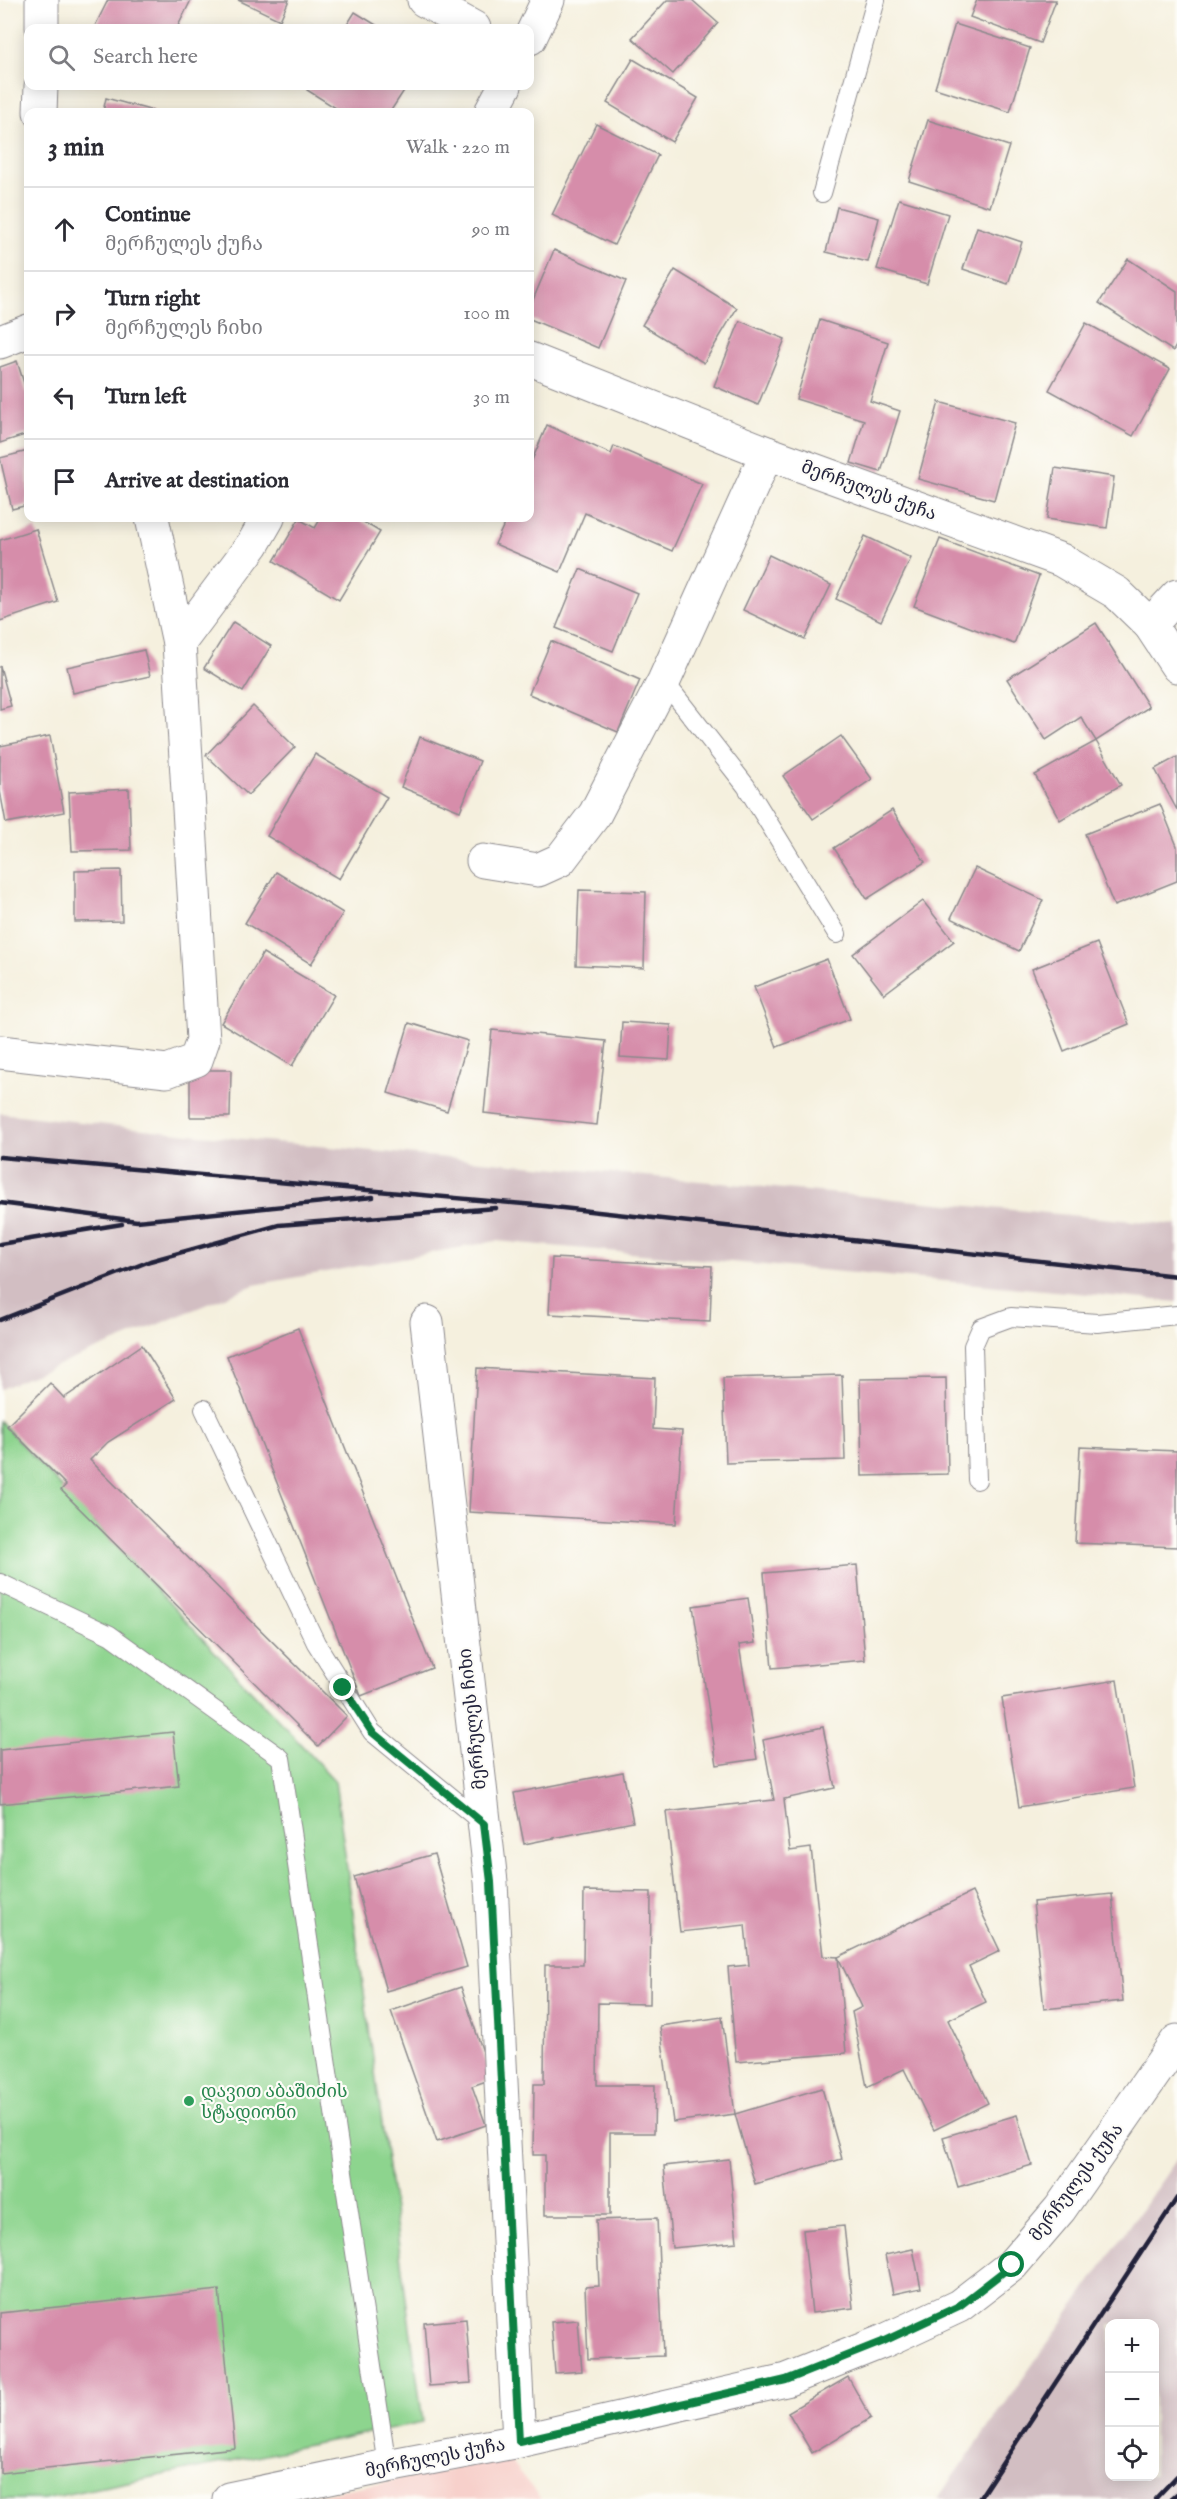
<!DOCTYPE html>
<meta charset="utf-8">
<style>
:root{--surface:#fff;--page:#f7f7f7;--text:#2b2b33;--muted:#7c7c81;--line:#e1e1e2}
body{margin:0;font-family:"IM FELL English","Noto Serif Georgian",serif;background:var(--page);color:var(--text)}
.controls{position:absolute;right:18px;bottom:18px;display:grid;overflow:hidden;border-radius:12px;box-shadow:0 3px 15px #0003}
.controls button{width:54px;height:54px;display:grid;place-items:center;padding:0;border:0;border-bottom:2px solid var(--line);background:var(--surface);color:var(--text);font:30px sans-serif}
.stop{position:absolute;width:18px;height:18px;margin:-14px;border:4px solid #0b8043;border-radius:50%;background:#fff}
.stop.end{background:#0b8043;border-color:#fff;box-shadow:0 2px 6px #0008}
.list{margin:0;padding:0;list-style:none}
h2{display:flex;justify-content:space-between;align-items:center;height:78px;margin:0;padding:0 24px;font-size:26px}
h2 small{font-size:20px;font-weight:400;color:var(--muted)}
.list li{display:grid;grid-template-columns:39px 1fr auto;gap:18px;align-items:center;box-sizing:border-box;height:84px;padding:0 24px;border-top:2px solid var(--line)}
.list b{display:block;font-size:22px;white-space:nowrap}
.list p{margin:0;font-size:20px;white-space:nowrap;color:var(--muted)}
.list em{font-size:20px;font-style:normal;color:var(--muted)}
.icon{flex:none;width:33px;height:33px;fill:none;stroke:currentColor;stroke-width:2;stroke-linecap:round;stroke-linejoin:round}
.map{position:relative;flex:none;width:1177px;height:2499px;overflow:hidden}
.search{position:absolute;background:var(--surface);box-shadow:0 3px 15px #0003;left:24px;top:24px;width:510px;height:66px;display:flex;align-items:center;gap:15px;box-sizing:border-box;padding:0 21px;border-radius:12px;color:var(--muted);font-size:22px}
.panel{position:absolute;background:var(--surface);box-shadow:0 3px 15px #0003;left:24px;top:108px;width:510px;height:414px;border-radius:12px}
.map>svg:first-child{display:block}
.built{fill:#f7d0cb}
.industrial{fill:#d2bec2;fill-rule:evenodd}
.green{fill:#8dd48e;stroke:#587b64;stroke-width:1.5}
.building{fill:#d68daa}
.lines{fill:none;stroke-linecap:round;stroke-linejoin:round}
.service-casing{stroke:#8c898c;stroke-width:20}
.minor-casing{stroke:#8c898c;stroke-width:35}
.service{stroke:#fff;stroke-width:18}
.minor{stroke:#fff;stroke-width:33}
.rail{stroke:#22223b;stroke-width:4.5}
.route{stroke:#0b8043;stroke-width:8}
.leisure-dot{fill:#2e9e5b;stroke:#fdfcf7;stroke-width:2}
.labels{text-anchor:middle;stroke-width:4.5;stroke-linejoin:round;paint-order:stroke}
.street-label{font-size:18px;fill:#22223b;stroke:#fdfcf7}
.leisure-label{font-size:18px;fill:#27864d;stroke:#fdfcf7;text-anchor:start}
</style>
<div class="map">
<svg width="1177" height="2499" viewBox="0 0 1177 2499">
<rect width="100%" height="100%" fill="#fdfcf7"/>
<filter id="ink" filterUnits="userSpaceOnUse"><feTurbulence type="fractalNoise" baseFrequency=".0167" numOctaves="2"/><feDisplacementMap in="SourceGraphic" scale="12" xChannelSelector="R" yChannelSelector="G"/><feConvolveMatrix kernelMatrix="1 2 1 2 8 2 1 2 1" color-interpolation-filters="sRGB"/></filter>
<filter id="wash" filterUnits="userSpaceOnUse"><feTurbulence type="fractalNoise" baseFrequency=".008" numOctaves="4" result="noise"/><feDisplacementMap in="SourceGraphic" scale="24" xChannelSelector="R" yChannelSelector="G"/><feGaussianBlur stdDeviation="1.35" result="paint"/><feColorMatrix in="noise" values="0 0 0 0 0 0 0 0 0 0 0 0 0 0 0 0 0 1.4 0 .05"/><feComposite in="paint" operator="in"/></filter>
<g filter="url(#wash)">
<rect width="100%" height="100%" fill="#f5f0de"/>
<polygon class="built" points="508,2458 541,2499 296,2499"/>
<g class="industrial">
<polygon points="0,1113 189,1134 1177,1225 1177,1302 496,1241 254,1285 0,1389"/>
<path d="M1177,2159V2499H938ZM1110,2324H1154V2476H1110Z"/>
</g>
<polygon class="green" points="0,1421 335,1781 423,2422 44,2499 0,2499"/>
<g id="blocks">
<g class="building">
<polygon points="108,0 191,0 177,28 94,28"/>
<polygon points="238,0 289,0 280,20"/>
<polygon points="667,0 692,0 718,23 673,74 632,38"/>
<polygon points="977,0 1056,0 1040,43 970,17"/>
<polygon points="355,12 381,28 345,28"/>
<polygon points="955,24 1030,48 1010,112 935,88"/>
<polygon points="633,59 698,98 672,142 607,103"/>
<polygon points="309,86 407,86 390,112 342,112 307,90"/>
<polygon points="106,98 157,112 103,112"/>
<polygon points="928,120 1009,146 990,207 909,181"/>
<polygon points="596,124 658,155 614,245 552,215"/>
<polygon points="899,199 948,214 927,284 877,269"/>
<polygon points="837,207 879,218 868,262 826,252"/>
<polygon points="977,227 1022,242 1008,284 963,269"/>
<polygon points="554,250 626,281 598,348 530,319 530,307"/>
<polygon points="1128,259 1177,291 1177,344 1173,351 1099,303"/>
<polygon points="675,270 737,308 704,363 642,325"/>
<polygon points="820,320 888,342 870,401 900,411 881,472 851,463 864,420 796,399"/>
<polygon points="740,321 785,339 758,405 714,386"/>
<polygon points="1086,323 1170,369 1133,436 1049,390"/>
<polygon points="17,361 28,396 28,434 0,443 0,367"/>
<polygon points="939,402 1015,423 994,500 918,479"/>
<polygon points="547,425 611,454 614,446 702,484 672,551 585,513 560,572 495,544 507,518 530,518 530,465"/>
<polygon points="28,451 28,505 12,509 0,458"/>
<polygon points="1055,468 1114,477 1107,528 1047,519"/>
<polygon points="321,518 357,518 380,532 339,600 274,561 299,519 315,528"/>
<polygon points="36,529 58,602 0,621 0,540"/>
<polygon points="865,536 911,558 881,621 836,599"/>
<polygon points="940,539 1039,576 1014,644 914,606"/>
<polygon points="769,555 831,585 805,639 743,610"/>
<polygon points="580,569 637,593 613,651 556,628"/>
<polygon points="233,622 271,646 243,692 204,668"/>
<polygon points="1096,623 1149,707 1096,741 1081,717 1046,740 1007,679"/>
<polygon points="551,641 640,680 618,732 529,694"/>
<polygon points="144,650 150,676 73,693 67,667"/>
<polygon points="0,666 11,706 0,709"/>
<polygon points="253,706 295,747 248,795 206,755"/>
<polygon points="50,736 64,812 6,823 0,791 0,746"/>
<polygon points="841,736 872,779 813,819 783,776"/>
<polygon points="420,737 480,761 460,811 401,787"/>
<polygon points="1096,741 1121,785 1060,820 1035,775"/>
<polygon points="315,754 387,797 339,879 267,836"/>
<polygon points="1177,757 1177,810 1155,769"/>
<polygon points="129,789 131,850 72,851 69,792"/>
<polygon points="1160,804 1177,846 1177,881 1114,906 1085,834"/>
<polygon points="892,810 925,862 867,899 834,848"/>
<polygon points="975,868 1043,900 1019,951 951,918"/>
<polygon points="121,870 122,921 75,922 75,871"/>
<polygon points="276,872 343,913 311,964 245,923"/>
<polygon points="579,890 646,892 644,968 576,965"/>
<polygon points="923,901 954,941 884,994 853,954"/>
<polygon points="1097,943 1129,1024 1064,1051 1032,969"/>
<polygon points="263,953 334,995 292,1066 221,1023"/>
<polygon points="827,959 850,1019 777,1047 754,987"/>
<polygon points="622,1022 671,1025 669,1060 620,1057"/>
<polygon points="409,1023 468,1041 447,1111 388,1093"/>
<polygon points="492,1030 606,1041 597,1125 484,1113"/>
<polygon points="190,1070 231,1070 230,1117 190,1117"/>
<polygon points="552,1258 712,1266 710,1322 549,1314"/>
<polygon points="298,1328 432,1668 361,1696 227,1356"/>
<polygon points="142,1345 176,1399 108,1442 90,1460 347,1716 318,1746 61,1490 66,1485 7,1426 50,1383 64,1398"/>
<polygon points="477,1368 655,1378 653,1429 682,1431 676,1524 469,1512"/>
<polygon points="842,1375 845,1460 726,1463 723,1378"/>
<polygon points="946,1378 948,1474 862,1476 860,1379"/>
<polygon points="1080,1447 1177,1451 1177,1547 1075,1543"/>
<polygon points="857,1565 865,1660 772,1668 764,1573"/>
<polygon points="748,1598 755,1643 739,1645 757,1759 717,1765 693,1606"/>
<polygon points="1117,1680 1134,1788 1019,1807 1002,1698"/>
<polygon points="823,1727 835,1788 784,1799 790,1851 811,1848 823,1956 838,1957 846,2053 736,2062 728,1967 749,1965 745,1925 680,1932 666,1812 774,1800 763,1740"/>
<polygon points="173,1732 179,1786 0,1804 0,1750"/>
<polygon points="623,1772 633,1822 524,1844 514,1793"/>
<polygon points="434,1854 467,1967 386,1991 354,1877"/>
<polygon points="584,1891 651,1892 650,2004 598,2003 597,2085 655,2085 654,2133 610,2133 610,2215 545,2215 545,2155 533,2155 534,2084 544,2084 545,1965 583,1965"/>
<polygon points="972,1892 1000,1951 969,1966 986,2002 948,2020 988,2103 934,2130 904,2069 867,2087 852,2012 862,2007 838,1957"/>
<polygon points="1112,1894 1123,2001 1044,2009 1033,1902"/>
<polygon points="461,1987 492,2079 472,2086 486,2125 437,2142 391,2011"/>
<polygon points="722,2017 735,2114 673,2122 660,2026"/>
<polygon points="822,2088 842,2159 755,2184 735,2114"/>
<polygon points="1017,2115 1032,2165 958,2187 943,2137"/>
<polygon points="729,2159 737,2242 672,2248 664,2166"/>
<polygon points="657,2218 663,2356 588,2359 585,2287 599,2286 596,2220"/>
<polygon points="844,2226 853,2308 812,2313 803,2230"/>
<polygon points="913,2249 921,2288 893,2294 885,2255"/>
<polygon points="219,2290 235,2448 0,2473 0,2313"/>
<polygon points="466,2319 471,2383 429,2386 424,2323"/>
<polygon points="578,2320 582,2371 555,2373 551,2322"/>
<polygon points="848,2377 871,2418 812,2453 788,2412"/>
</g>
</g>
</g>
<g filter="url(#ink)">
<use href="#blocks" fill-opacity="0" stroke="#8c898c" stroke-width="1.5"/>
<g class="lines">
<g class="service-casing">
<g id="service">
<polyline points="822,193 876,0"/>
<polyline points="664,681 746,786 837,934"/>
<polyline points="204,1409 316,1643 372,1732 484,1824"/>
<polyline points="977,1480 973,1346 981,1328 1011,1317 1097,1323 1177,1315"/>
<polyline points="0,1583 110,1635 281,1758 387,2466"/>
</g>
</g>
<g class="minor-casing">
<g id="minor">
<polyline points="424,0 474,28"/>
<polyline points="42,28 42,0"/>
<polyline points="530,38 548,0"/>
<polyline points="40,112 41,86"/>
<polyline points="491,112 505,86"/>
<polyline points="0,342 28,331"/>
<polyline points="530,359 767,453 1061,560 1117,593 1150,625 1177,666"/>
<polyline points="1150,625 1177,596"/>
<polyline points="179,643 253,544 268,518"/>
<polyline points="483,861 538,870 560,860 595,814 664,681 767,453"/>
<polyline points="0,1052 167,1071 196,1060 203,1040 179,643 152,518"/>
<polyline points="427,1322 491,1882 519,2441"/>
<polyline points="229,2499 387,2466 519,2441 786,2380 884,2341 959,2306 1012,2265 1060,2209 1177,2041"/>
</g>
</g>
<use href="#service" class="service"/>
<use href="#minor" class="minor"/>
<g class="rail">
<polyline points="0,1157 535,1205 1177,1276"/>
<polyline points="0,1203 137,1221 373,1197"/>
<polyline points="0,1244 122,1224"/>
<polyline points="0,1320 150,1261 279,1225 496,1208"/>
<polyline points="979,2499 1177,2198"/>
<polyline points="1155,2499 1177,2476"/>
<polyline points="1171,2499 1177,2494"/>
</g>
</g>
</g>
<g class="lines" filter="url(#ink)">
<polyline class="route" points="343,1688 372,1732 484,1824 491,1882 519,2441 786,2380 884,2341 959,2306 1012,2265"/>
</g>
<circle class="leisure-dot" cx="189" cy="2101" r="6"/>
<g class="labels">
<g class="street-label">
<text transform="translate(869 490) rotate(20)" y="6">მერჩულეს ქუჩა</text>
<text transform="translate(472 1719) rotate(-96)" y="6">მერჩულეს ჩიხი</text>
<text transform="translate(1076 2182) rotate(-53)" y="6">მერჩულეს ქუჩა</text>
<text transform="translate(435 2457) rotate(-11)" y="6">მერჩულეს ქუჩა</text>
</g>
<g class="leisure-label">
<text x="201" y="2097">დავით აბაშიძის<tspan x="201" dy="21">სტადიონი</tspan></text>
</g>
</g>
</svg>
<div class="controls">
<button>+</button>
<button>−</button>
<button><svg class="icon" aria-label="locate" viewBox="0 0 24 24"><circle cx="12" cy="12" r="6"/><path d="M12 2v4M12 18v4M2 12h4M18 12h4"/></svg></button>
</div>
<div class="stop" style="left:1012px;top:2265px"></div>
<div class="stop end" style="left:343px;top:1688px"></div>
<div class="search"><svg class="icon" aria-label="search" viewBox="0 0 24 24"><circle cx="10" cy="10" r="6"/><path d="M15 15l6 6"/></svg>Search here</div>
<section class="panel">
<h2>3 min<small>Walk · 220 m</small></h2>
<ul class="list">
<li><svg class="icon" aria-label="ahead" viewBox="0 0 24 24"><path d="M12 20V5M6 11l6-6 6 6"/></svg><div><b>Continue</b><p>მერჩულეს ქუჩა</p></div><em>90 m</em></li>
<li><svg class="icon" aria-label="right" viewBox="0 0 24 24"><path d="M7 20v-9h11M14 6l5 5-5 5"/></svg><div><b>Turn right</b><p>მერჩულეს ჩიხი</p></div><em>100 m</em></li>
<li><svg class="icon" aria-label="left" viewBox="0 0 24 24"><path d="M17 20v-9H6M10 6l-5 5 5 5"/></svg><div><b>Turn left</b></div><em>30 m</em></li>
<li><svg class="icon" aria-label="arrive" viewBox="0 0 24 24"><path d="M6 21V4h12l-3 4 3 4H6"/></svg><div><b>Arrive at destination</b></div></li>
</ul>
</section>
</div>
